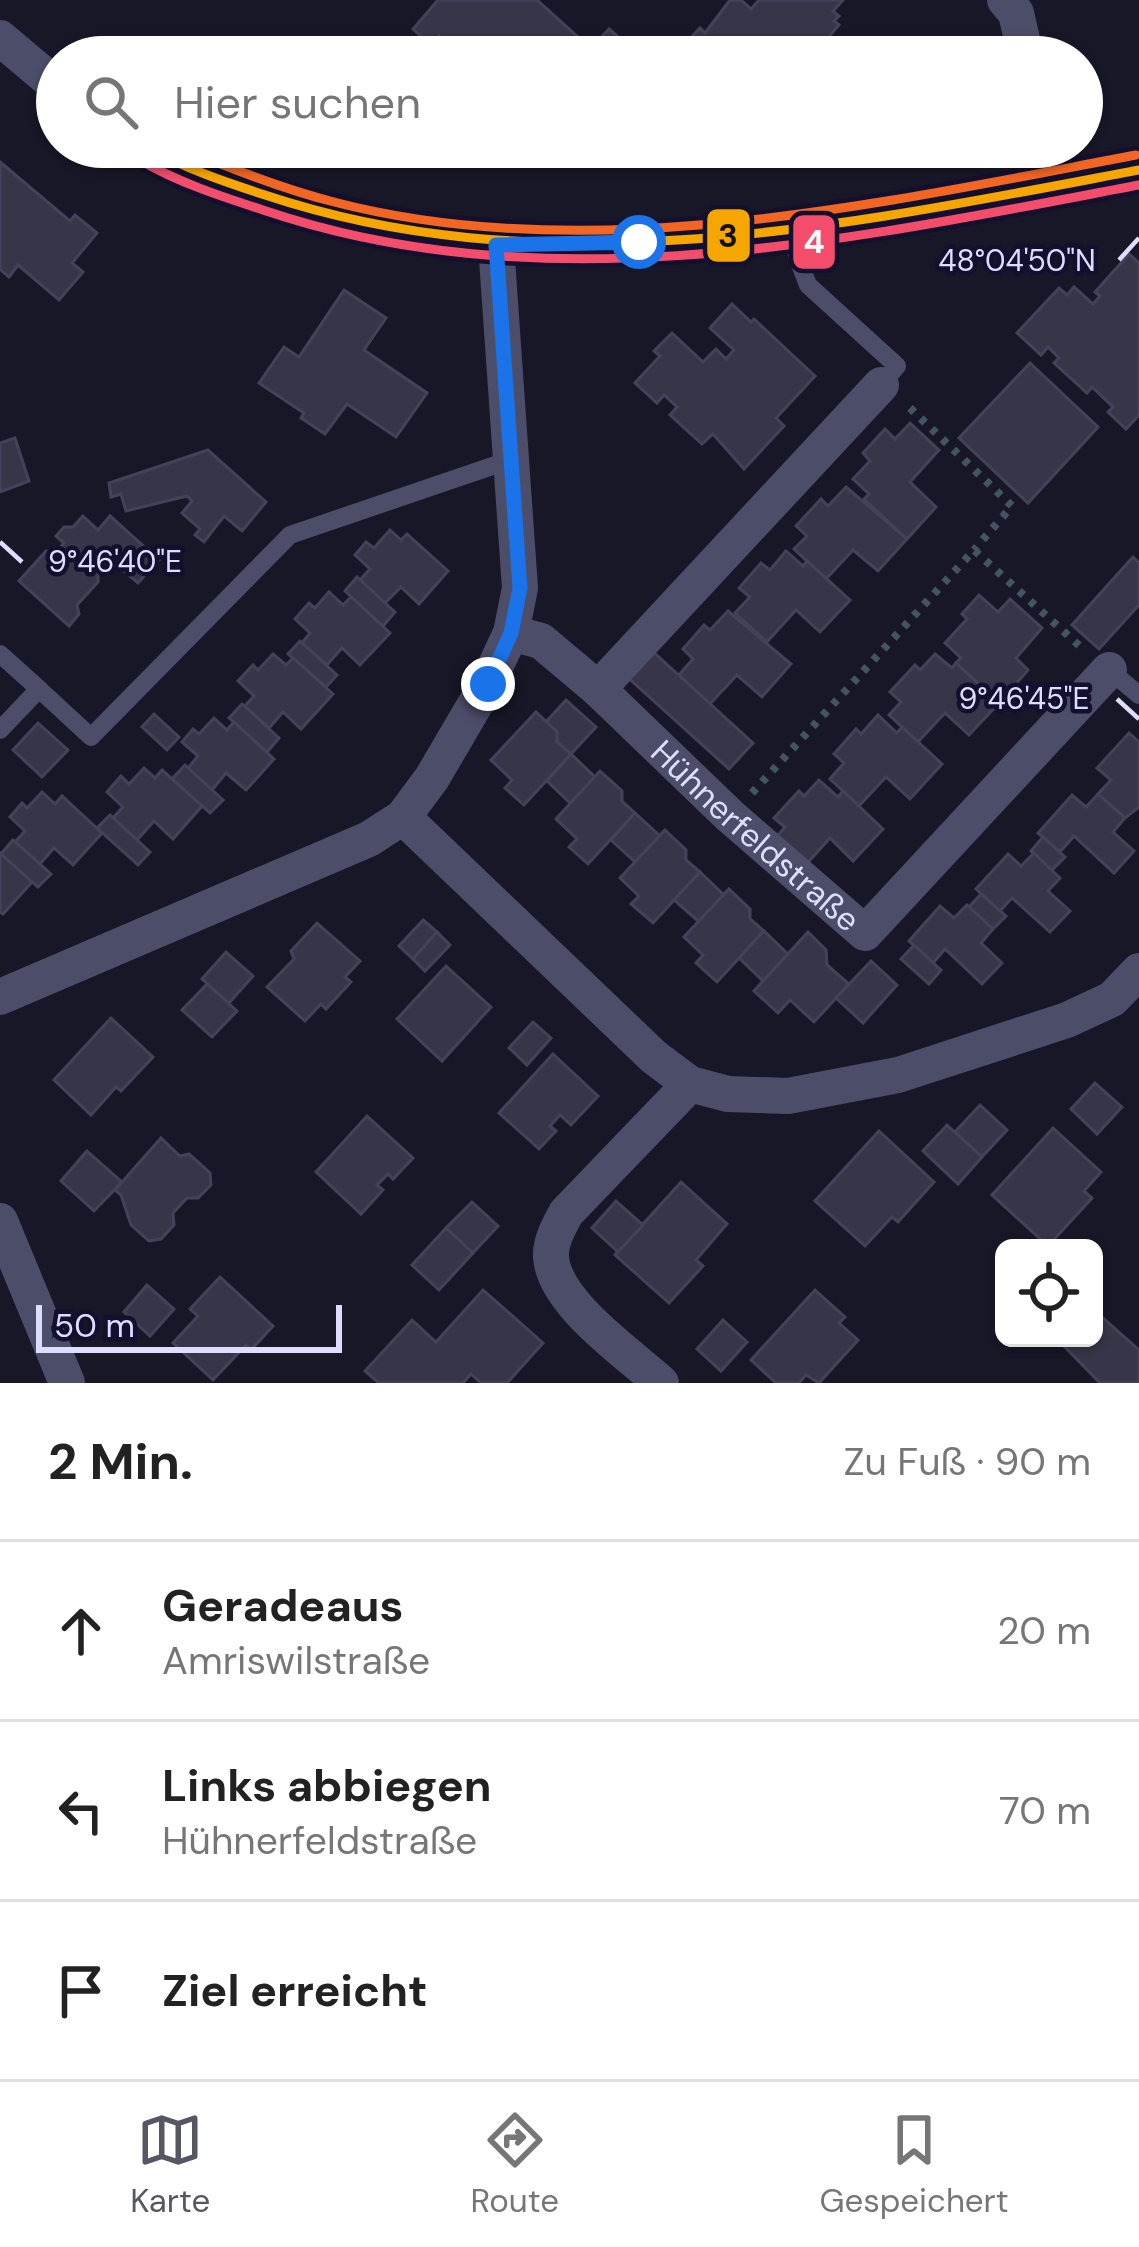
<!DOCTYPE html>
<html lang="de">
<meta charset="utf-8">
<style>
:root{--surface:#fff;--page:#f2f2f2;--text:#222;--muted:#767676;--line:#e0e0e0;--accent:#575763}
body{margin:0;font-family:"DM Sans",sans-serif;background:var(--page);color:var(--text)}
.controls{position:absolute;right:36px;bottom:36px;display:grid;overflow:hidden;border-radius:18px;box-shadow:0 3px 9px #0004}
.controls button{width:108px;height:108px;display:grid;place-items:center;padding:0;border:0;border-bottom:3px solid var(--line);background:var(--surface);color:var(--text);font:60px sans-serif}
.scale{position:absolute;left:36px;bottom:30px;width:306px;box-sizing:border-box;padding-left:12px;border:6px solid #ddf;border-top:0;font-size:33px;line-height:42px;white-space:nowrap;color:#ddf;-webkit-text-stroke:9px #12102e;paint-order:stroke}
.stop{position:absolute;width:36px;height:36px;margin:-27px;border:9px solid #1a73e8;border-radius:50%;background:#fff}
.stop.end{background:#1a73e8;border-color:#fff;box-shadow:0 3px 12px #0008}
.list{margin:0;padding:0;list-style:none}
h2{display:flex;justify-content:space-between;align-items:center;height:156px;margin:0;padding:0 48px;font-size:51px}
h2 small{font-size:39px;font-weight:400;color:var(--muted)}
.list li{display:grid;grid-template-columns:78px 1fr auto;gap:36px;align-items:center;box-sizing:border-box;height:180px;padding:0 48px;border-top:3px solid var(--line)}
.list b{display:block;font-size:45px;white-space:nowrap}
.list p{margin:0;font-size:39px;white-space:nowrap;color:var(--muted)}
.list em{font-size:39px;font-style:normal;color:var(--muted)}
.icon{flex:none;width:66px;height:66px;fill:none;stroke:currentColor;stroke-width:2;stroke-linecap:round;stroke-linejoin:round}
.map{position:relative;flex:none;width:1139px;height:1383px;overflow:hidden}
.search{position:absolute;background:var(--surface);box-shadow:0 3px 9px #0004;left:36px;right:36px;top:36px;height:132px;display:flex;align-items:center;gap:30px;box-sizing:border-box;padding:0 42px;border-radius:66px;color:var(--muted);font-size:45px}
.sheet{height:696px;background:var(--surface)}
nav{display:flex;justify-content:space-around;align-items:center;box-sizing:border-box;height:168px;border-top:3px solid var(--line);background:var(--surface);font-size:33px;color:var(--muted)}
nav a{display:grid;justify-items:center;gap:6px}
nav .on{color:var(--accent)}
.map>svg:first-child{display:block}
.building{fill:#363648;stroke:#44425a;stroke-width:3}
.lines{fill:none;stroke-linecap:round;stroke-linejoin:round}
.path{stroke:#435462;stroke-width:8;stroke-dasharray:6 9;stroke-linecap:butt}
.lane{stroke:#4c4d68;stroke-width:18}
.street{stroke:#4c4d68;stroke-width:36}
.bus-1-casing{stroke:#12102e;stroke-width:18}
.bus-2-casing{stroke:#12102e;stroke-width:18}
.bus-3-casing{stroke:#12102e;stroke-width:18}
.bus-1{stroke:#f7a600;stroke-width:9}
.bus-2{stroke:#f44d6c;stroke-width:9}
.bus-3{stroke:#f26522;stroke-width:9}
.route{stroke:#1a73e8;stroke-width:15}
.ticks{fill:none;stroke:#ddf;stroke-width:4.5}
.labels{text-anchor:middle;stroke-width:9;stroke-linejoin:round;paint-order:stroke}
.street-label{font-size:33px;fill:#ddf;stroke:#12102e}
.ticks-label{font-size:30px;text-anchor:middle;fill:#ddf;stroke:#12102e;stroke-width:9;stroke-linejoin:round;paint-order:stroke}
.line-badge{stroke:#12102e;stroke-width:4.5}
.badge-label{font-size:33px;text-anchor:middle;font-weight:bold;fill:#fff}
.pale-badge-label{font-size:33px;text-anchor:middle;font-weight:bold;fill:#111}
</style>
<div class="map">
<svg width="1139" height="1383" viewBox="0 0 1139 1383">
<rect width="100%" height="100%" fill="#181727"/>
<g class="building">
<polygon points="438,0 537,0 599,56 462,57 439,36 431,45 413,29"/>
<polygon points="730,0 741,0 751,9 759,0 843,0 833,11 839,16 834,21 839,25 820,47 812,40 796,57 695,57 683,46 700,28 705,33"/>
<polygon points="609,29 641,57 598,57 590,49"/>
<polygon points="0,162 70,221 75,215 97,233 72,263 83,272 59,300 18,265 9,277 0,269"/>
<polygon points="1129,254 1139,263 1139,415 1126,429 1108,412 1113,407 1092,387 1087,393 1054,363 1059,358 1048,347 1041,355 1017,333 1059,288 1067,295 1074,287 1093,304 1100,296 1095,292"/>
<polygon points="344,290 386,318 364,350 427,393 396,437 347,404 325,434 301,418 304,413 259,383 284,347 299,357"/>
<polygon points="732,304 751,322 754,319 815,376 776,418 784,426 744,469 713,434 702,444 670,415 677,407 664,395 657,403 635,383 660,356 654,351 672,333 703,362 716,349 726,359 734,350 710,328"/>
<polygon points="1030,363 1098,427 1028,503 959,438"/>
<polygon points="910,423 939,450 910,482 936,507 907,539 864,499 869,494 853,479 870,461 863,453 885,429 895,439"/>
<polygon points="15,438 29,481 0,492 0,443"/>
<polygon points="208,450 266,502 242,531 224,516 204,542 195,535 200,529 182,513 192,501 187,496 126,511 121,494 111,497 109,483"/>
<polygon points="846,487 907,539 878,571 853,550 826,579 794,549 807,536 796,526 821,499 828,506"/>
<polygon points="83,516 98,530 110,516 159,560 138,583 110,559 98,572 98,582 77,605 79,614 69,626 19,581 46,551 52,556 64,543 56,536 64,527 73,527"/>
<polygon points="390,530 401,540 407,534 448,571 419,604 401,587 385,603 360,580 370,569 355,555 366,542 374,548"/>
<polygon points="786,551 803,566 807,561 850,600 820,632 796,610 767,642 735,613 750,597 739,588 761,563 770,570"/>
<polygon points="1133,557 1139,563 1139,605 1099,649 1072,625"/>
<polygon points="357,577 395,612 383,626 345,591"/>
<polygon points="329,592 343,605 351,597 390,633 360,665 342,648 327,665 302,643 310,633 295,619 309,603 315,608"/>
<polygon points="979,595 998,612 1010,599 1042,628 1016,658 1028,670 999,703 956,663 961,658 945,643 967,619 962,614"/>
<polygon points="728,611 791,664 762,697 737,675 710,704 679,675 693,659 683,649 704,625 710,630"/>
<polygon points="300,641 337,675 326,687 288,654"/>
<polygon points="649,648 753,743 729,769 625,675"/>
<polygon points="273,654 286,665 293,658 333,694 301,729 283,712 269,728 245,706 254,696 238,681 253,665 258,670"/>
<polygon points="935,654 952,668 956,663 999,703 969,735 945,713 918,742 889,715 901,702 890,692 915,665 920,670"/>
<polygon points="566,700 596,727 571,754 557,742 557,732 546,722"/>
<polygon points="242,704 279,738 267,752 229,718"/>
<polygon points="536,712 557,732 557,742 571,754 524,805 505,788 512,780 491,760"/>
<polygon points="154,714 179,737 167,750 142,727"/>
<polygon points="878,715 897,733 902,727 942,764 910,799 886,777 859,806 830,779 844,763 834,754 856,729 861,734"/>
<polygon points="214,718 227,730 234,722 274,759 246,790 226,773 212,790 188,768 198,756 182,742 193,729 199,734"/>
<polygon points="38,723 68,750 42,777 13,750"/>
<polygon points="1129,733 1139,742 1139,807 1125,818 1098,794 1111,780 1097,768"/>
<polygon points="571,754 595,777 570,803 547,781"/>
<polygon points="185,765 223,800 210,813 172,779"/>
<polygon points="144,768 155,778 162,770 202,806 173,839 154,821 137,840 113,818 123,807 107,792 121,776 129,784"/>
<polygon points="600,771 622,791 622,801 635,813 588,864 569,847 577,839 556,819"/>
<polygon points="819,780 838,797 843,791 883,829 853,861 830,838 803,868 773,841 785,827 774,818 799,791 804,796"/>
<polygon points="42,792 55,804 62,796 102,833 73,865 54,848 40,864 15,842 25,831 10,817 22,803 27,808"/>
<polygon points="1098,794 1125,818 1113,832 1134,851 1114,873 1074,836 1060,852 1038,833 1072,795 1086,807"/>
<polygon points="635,813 660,836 635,862 611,840"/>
<polygon points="110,815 150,852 138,865 97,828"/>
<polygon points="665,830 686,850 686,860 700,872 653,923 631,904 639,896 620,878"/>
<polygon points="1043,837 1065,857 1052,870 1031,851"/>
<polygon points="13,840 51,874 38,887 1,854"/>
<polygon points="0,853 32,882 3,914 0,912"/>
<polygon points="1034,853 1060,878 1048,891 1070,911 1050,932 1012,898 1000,911 976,889 1008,854 1021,866"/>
<polygon points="700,872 724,895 699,922 674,900"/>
<polygon points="729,889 750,909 750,919 764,931 717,982 696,963 703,955 684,937"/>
<polygon points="981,894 1006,916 993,929 969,907"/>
<polygon points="967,905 993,929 981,943 1002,963 982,984 945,949 933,963 909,941 940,906 954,918"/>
<polygon points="423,920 437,932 413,959 399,946"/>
<polygon points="317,923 360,961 345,977 351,982 326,1009 321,1004 305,1021 267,987 294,959 291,951"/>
<polygon points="764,931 788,954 763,981 739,958"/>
<polygon points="437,932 450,945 425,971 413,959"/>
<polygon points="808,932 826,950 827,965 849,984 814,1022 790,1000 778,1013 754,991"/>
<polygon points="914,945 941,970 929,984 901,959"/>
<polygon points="226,952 253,976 229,1003 202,979"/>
<polygon points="871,961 897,985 863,1023 836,998"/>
<polygon points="446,966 491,1007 442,1061 397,1019"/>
<polygon points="207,984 237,1011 212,1037 182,1010"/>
<polygon points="111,1018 153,1057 121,1091 116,1087 91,1115 54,1080"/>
<polygon points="533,1022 551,1038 527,1065 509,1048"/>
<polygon points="553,1054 598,1096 571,1125 560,1115 550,1126 556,1131 539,1149 499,1113"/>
<polygon points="1095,1083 1122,1107 1097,1134 1071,1109"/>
<polygon points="980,1105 1007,1130 982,1157 955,1132"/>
<polygon points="367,1116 413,1158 393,1179 388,1174 377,1185 383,1190 361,1214 316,1172"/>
<polygon points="947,1125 982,1157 958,1184 923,1151"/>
<polygon points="1053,1128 1101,1172 1084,1191 1092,1198 1048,1246 992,1195"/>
<polygon points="879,1131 934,1182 898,1222 892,1217 865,1246 815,1201"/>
<polygon points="161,1138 180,1156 189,1154 210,1173 211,1185 198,1198 187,1198 173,1213 174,1225 161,1239 149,1241 131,1225 121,1195 115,1190"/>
<polygon points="87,1151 122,1182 94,1211 61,1181"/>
<polygon points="681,1182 727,1224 696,1260 703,1266 669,1303 615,1255"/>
<polygon points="616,1201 643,1225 618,1252 592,1228"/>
<polygon points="472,1202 498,1226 473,1253 446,1228"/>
<polygon points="446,1228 473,1253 439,1290 412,1265"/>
<polygon points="220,1277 273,1326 251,1350 246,1345 213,1380 173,1343 198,1316 190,1309"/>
<polygon points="147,1285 174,1309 150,1336 124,1312"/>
<polygon points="483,1290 543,1343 507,1383 481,1383 471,1374 463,1383 379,1383 365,1371 412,1320 436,1342"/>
<polygon points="815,1290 845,1317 839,1323 858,1340 819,1383 806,1375 799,1383 776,1383 751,1360"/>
<polygon points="1102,1317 1139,1350 1139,1383 1100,1383 1062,1344 1068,1338 1094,1338 1094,1319 1097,1322"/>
<polygon points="723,1320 747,1342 721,1371 697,1349"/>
</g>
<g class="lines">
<g class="path">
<polyline points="910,408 1012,506 974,550"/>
<polyline points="752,793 974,550 1084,650"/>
</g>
<g class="lane">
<polyline points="793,228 798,259 808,285 897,366 881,385"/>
<polyline points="0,654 39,689"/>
<polyline points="1109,670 1139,695"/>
<polyline points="0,730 39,689 91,737 290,535 513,459"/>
</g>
<g class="street">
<polyline points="1005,0 1016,13 1026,57"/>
<polyline points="0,38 57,86"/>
<path d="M147,147C170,161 197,170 222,181C504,301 848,224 1139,170"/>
<polyline points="1047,147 1056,185"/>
<path id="s1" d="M511,633L541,641L598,689L730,816L865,933L1109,670"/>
<polyline points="598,689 881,385"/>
<polyline points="403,817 654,1057 690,1084 728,1094 788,1096 898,1075 1067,1020 1112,999 1139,971"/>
<polyline points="0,997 369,839 403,817 432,778 487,684 511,633 520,588 496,245"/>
<polyline points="0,1221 67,1383"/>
<path d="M661,1383C628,1353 554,1303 551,1257C550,1241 559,1227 566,1213L690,1084"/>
</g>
<g class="bus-1-casing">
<path id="bus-1" d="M147,147C184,168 225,182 265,195C550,290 852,224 1139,170"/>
</g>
<g class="bus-2-casing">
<path id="bus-2" d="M140,160C179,183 223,197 266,211C549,306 854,239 1139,185"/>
</g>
<g class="bus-3-casing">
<path id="bus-3" d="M180,147C229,168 282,189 334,202C591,269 881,203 1136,155"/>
</g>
<use href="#bus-1" class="bus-1"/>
<use href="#bus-2" class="bus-2"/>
<use href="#bus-3" class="bus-3"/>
</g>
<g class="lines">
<polyline class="route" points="488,684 511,633 520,588 496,245 639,242"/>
</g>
<path class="ticks" d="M1119,260L1139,238M0,542L22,562M1117,699L1139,719"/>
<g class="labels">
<g class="street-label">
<text dy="12" stroke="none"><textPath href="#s1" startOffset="321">Hühnerfeldstraße</textPath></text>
</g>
</g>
<g class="ticks-label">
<text x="1017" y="271">48°04'50"N</text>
<text x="115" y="572">9°46'40"E</text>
<text x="1024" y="709">9°46'45"E</text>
</g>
<g class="line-badge">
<rect x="705" y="207" width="47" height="57" rx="12" fill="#f7a600"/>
<rect x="791" y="213" width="46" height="58" rx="12" fill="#f44d6c"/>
</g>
<g class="badge-label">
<text x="814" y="253">4</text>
</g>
<g class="pale-badge-label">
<text x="728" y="247">3</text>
</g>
</svg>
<div class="controls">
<button><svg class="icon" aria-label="locate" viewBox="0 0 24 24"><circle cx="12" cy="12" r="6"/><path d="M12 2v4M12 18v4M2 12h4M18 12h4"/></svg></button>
</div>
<div class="scale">50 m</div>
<div class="stop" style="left:639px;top:242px"></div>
<div class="stop end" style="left:488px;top:684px"></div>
<div class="search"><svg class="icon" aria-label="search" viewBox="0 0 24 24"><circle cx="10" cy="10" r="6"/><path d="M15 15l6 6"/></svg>Hier suchen</div>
</div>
<section class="sheet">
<h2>2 Min.<small>Zu Fuß · 90 m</small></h2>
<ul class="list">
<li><svg class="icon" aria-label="ahead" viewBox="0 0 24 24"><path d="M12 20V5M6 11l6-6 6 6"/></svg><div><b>Geradeaus</b><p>Amriswilstraße</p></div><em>20 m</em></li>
<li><svg class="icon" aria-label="left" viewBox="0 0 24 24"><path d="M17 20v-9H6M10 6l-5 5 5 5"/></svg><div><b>Links abbiegen</b><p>Hühnerfeldstraße</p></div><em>70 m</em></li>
<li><svg class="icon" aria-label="arrive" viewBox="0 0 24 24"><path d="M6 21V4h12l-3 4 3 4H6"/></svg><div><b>Ziel erreicht</b></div></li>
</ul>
</section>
<nav>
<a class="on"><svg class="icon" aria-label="map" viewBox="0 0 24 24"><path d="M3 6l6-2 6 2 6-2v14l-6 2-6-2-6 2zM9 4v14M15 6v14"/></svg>Karte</a>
<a><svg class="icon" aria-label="directions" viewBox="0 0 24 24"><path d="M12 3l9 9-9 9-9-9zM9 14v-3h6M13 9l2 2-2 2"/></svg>Route</a>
<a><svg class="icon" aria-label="saved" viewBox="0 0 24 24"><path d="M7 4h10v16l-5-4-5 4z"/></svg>Gespeichert</a>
</nav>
